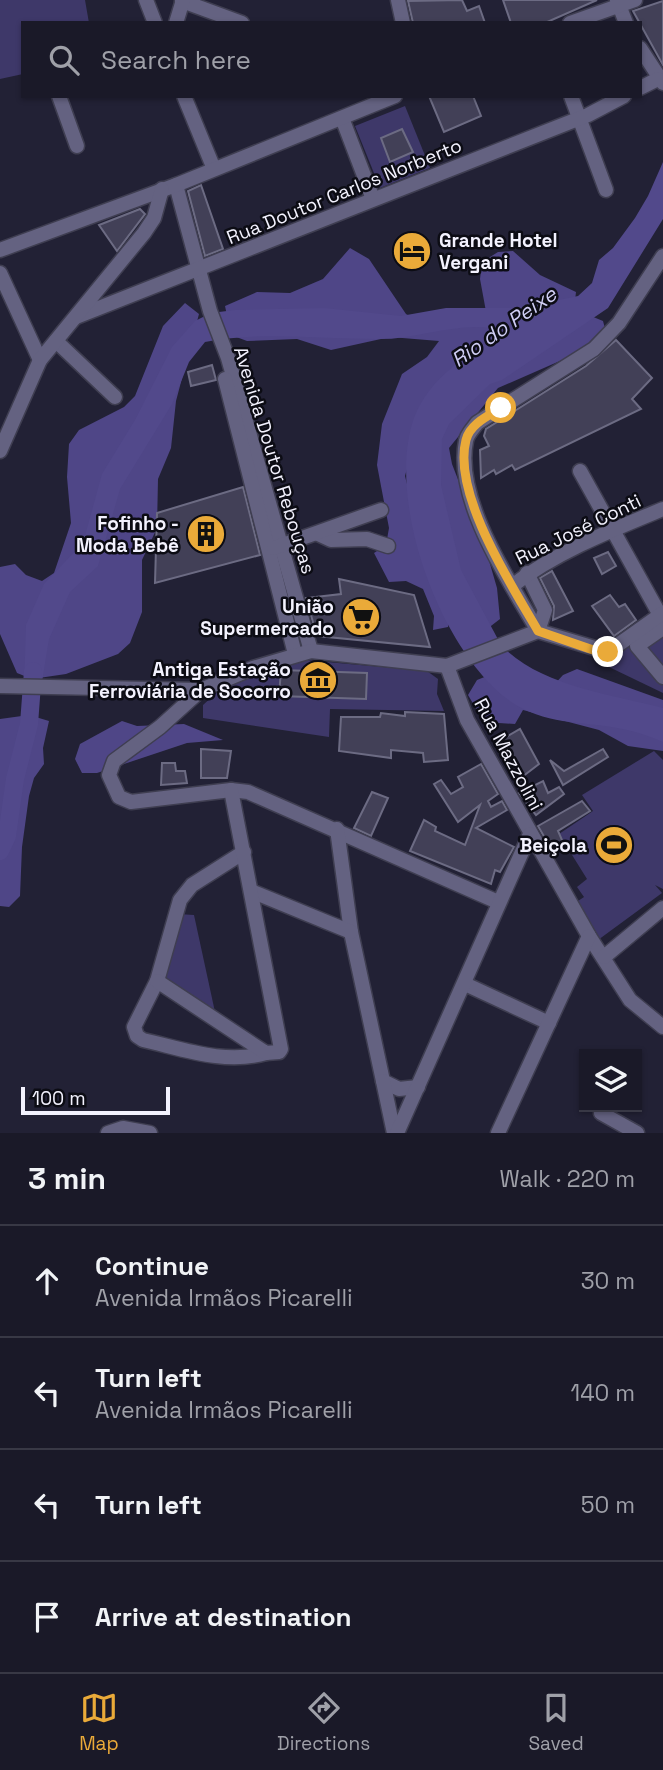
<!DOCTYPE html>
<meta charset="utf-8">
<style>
:root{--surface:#1a1928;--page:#232230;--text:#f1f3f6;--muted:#9fa0a8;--line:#383845;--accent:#eaaa39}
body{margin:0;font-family:"Space Grotesk",sans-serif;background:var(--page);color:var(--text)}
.controls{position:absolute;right:21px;bottom:21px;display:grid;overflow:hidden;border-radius:0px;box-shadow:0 2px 5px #0004}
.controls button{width:63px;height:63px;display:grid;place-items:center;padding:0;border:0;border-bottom:2px solid var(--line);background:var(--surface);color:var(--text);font:35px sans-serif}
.scale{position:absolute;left:21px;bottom:18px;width:149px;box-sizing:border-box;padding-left:7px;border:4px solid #f3f2fe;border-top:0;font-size:19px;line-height:24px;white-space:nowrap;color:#f3f2fe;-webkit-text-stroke:5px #0c0c14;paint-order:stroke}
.stop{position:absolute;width:21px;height:21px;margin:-16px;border:5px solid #eaaa39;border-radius:50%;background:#fff}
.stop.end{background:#eaaa39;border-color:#fff;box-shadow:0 2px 7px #0008}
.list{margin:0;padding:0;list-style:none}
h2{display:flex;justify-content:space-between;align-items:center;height:91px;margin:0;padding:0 28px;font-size:30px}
h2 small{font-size:23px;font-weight:400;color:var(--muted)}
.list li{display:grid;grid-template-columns:46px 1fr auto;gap:21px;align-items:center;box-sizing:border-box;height:112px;padding:0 28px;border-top:2px solid var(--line)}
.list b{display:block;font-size:26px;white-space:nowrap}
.list p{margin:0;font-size:23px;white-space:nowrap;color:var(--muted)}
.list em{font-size:23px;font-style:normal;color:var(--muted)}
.icon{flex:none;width:38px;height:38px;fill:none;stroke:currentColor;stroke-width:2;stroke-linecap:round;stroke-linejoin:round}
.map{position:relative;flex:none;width:663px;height:1133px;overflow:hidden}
.search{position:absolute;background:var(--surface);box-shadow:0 2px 5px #0004;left:21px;right:21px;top:21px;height:77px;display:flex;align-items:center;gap:18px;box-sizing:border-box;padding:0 24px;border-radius:0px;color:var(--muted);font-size:26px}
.sheet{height:539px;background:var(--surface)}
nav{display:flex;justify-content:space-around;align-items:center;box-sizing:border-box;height:98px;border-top:2px solid var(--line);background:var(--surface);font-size:19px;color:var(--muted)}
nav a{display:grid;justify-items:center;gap:4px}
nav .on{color:var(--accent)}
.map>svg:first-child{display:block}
.green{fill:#3e3869}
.forest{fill:#4f4687}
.water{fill:#52498b}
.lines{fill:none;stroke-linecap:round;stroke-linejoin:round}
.river{stroke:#52498b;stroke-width:18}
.building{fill:#424057;stroke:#6c6b83;stroke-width:2}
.minor-casing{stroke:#3f3e51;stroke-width:17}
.minor{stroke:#646281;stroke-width:14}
.route{stroke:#eaaa39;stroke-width:9}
.labels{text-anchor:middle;stroke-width:5;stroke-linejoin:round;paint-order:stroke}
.street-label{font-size:19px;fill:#f3f2fe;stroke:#0c0c14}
.poi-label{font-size:19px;font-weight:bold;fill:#f3f2fe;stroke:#0c0c14;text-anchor:end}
.water-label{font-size:21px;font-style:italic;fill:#cfcdf4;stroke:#0c0c14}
</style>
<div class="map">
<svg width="663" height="1133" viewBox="0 0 663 1133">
<rect width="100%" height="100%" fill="#222135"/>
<g class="green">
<polygon points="0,0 85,0 89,23 23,23 23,74 0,79"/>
<polygon points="405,106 430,168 380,188 355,126"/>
<polygon points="663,622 663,693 609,667 619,653"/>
<polygon points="282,658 427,671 438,679 437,694 444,711 330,709 329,737 203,718 203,705 225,685"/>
<polygon points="654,751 663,760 663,889 655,885 662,893 598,940 575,903 584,897 577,887 587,879 559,834 593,811 582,795"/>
<polygon points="178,914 194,915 215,1012 161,979"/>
</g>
<g class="forest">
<polygon points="350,248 369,259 406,314 422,323 487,317 480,279 482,262 498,252 513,251 540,275 576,292 574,309 603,321 607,336 594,346 498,388 449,448 452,464 488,557 497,588 500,619 487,629 465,608 415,439 405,476 422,545 450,610 448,627 433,630 434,616 423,589 406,581 389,582 374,553 386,545 389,528 377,465 382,424 402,374 427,357 439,341 390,337 331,350 297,339 247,341 231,335 225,306 257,292 290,293 323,279"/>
<polygon points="185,303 199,314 176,401 171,448 158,479 157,528 142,560 142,612 130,643 118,654 66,674 32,679 17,673 0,634 0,567 15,564 26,575 42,581 54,573 71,523 67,477 69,444 79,430 124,407 135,396 163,326"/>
<polygon points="577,669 663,700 663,751 628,746 599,730 523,710 515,724 484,722 468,695 477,680 492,674 553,686 563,675"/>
<polygon points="29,715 49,721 43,748 44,764 34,778 29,796 22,847 20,896 9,907 0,906 0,719"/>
<polygon points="122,721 137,726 184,724 223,740 187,743 97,773 82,773 75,759 80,744"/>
</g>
<path class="water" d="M663,162V219L608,308L502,380L490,384L449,424L442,439L441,485L461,570L501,645C540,686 610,694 663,708V742C649,736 632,730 617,728C581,721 544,725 510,701C440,651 385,500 414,418C429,377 470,353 505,331C464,318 419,340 377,339C319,339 263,331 205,342L189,362L172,404L120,489L98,566L70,592L49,639L41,688H24L26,625L44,584L83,543L102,474L135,420L172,347L195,321L211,313L235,310L324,308L401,316L446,308H520L578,296L592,283L599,260L613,248L635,218L648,196Z"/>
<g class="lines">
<polyline class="river" points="0,851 7,836 15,779 29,724 33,671"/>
</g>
<g class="building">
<polygon points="462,0 467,11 479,6 485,23 413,23 408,1"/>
<polygon points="503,0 597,0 545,23 511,23"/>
<polygon points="663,1 663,65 633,11"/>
<polygon points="429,96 473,96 481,116 444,132"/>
<polygon points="402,129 413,152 390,162 381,138"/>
<polygon points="201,185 223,249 205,256 188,191"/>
<polygon points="140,209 145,214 117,251 99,225"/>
<polygon points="616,340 652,378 632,399 641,409 515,470 512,465 496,474 494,470 481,478 480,450 489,446 484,436 486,429 586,366"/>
<polygon points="212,365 216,380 191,386 188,372"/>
<polygon points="243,487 260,555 155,583 157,513"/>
<polygon points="608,552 616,566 602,574 594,558"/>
<polygon points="552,571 573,611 553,620 554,606 540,578"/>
<polygon points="339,579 414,595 430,647 317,636 306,598 341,594"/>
<polygon points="610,595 619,607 625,604 636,620 614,636 592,606"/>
<polygon points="281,670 367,673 366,699 279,696"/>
<polygon points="405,712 444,714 448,760 424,762 423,753 391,750 391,758 339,751 341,717 380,717 381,713 405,716"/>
<polygon points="520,729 539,764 522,777 501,740"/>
<polygon points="201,749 231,751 227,778 201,778"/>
<polygon points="603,749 608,757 563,785 550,760 564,771"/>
<polygon points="162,763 175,763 176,771 185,771 187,783 161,785"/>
<polygon points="481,764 498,794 488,801 491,807 502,801 507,810 476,828 514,847 500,872 495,870 491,884 410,851 424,820 436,827 435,831 465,845 480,805 458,822 434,784 441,780 451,794 463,787 458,777"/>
<polygon points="543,781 548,793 559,787 564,794 536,815 519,793"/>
<polygon points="372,792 388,798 371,836 354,828"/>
<polygon points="582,801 590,811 558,831 565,847 553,852 538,826"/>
</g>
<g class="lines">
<g class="minor-casing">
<g id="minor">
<polyline points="146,0 155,23"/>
<polyline points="398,0 403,23"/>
<polyline points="617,0 626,23"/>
<polyline points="182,1 242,23"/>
<polyline points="176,23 183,0"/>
<polyline points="570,23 635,0"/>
<polyline points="640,48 663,83"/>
<polyline points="640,88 658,79"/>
<polyline points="59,96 77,146"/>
<polyline points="184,96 214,169"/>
<polyline points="571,96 606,190"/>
<polyline points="342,118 373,199"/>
<polyline points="176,185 210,311 228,358 311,651"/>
<polyline points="0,250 176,185 395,96"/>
<polyline points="0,273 40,360"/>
<polyline points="76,317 588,115 624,96"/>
<polyline points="56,341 115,397"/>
<polyline points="225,379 295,654"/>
<polyline points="0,451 40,360 144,233 154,218 162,189"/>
<polyline points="580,471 660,615"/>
<polyline points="318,534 331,540 367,539 388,546"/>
<polyline points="274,548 381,510"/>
<polyline points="527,573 545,610 538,631"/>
<path d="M512,586C556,552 612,530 663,509"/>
<polyline points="663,628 637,646 663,677"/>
<path d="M538,631C510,582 454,500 466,441C467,434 473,429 477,423L594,349L619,323L663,256"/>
<polyline points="538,631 608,652 663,613"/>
<polyline points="447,666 467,720 589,936 630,1000 663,1027"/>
<polyline points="0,686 201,690 253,668 311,651 447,666 538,631"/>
<polyline points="201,690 160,727 114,761 109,775 119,797 131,802 231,790 248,792 498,902"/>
<polyline points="337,829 351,932 383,1081 399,1089 418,1087"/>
<path d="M244,852L192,885L180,900L157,981L134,1027L137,1036L143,1040C183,1049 225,1065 266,1053"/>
<polyline points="251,891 351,932"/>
<polyline points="604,957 663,908"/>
<polyline points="157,981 266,1053 279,1052 281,1049 231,790"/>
<polyline points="465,984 549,1023"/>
<polyline points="383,1081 394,1133"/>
<polyline points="601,1113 637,1133"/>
<polyline points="108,1133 123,1128 150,1133"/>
<polyline points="397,1133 530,834"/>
<polyline points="498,1133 589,936"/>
</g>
</g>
<use href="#minor" class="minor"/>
</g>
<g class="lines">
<path class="route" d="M501,408C488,416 470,424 466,440C452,494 512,586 538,631L602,653L608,652"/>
</g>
<defs>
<g id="hotel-disc" transform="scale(2.0125)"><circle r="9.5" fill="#eaaa39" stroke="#0c0c14"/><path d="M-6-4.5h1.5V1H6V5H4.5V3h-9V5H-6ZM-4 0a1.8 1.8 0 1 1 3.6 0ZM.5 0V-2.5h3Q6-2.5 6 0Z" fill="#111"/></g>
<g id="building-disc" transform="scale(2.0125)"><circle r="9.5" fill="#eaaa39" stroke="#0c0c14"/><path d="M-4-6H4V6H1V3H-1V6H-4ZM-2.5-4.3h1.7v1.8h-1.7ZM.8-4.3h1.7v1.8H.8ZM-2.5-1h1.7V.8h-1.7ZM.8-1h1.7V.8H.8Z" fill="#111"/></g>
<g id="supermarket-disc" transform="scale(2.0125)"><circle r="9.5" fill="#eaaa39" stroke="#0c0c14"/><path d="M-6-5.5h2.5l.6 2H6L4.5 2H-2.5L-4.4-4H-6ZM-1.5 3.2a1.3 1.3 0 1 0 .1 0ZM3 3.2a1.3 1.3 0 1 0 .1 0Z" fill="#111"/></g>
<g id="museum-disc" transform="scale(2.0125)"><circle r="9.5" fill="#eaaa39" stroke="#0c0c14"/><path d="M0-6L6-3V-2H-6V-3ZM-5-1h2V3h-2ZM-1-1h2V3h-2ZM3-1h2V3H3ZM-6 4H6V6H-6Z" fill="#111"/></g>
<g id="stadium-disc" transform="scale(2.0125)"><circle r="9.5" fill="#eaaa39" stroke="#0c0c14"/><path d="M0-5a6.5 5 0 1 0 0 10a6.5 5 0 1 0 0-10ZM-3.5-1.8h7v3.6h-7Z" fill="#111"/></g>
</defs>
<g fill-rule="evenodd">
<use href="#hotel-disc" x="412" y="251"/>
<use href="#building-disc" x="206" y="534"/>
<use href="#supermarket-disc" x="361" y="617"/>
<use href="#museum-disc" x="318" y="680"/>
<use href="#stadium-disc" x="614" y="845"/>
</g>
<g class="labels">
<g class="street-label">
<text transform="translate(344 191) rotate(-22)" y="7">Rua Doutor Carlos Norberto</text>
<text transform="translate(275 460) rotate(73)" y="7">Avenida Doutor Rebouças</text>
<text transform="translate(578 529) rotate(-26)" y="7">Rua José Conti</text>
<text transform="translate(509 754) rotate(62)" y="7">Rua Mazzolini</text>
</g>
<g class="poi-label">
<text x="439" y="247" text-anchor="start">Grande Hotel<tspan x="439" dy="22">Vergani</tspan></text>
<text x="179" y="530">Fofinho -<tspan x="179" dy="22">Moda Bebê</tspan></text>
<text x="334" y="613">União<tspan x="334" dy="22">Supermercado</tspan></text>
<text x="291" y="676">Antiga Estação<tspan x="291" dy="22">Ferroviária de Socorro</tspan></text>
<text x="587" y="852">Beiçola</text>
</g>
<g class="water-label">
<text transform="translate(504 327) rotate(-35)" y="7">Rio do Peixe</text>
</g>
</g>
</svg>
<div class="controls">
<button><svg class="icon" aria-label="layers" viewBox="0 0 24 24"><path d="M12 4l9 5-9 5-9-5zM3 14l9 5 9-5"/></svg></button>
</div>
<div class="scale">100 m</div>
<div class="stop" style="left:501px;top:408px"></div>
<div class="stop end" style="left:608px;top:652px"></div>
<div class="search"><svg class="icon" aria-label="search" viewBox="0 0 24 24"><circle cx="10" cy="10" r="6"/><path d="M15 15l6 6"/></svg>Search here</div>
</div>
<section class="sheet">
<h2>3 min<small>Walk · 220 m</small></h2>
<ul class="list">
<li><svg class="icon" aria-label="ahead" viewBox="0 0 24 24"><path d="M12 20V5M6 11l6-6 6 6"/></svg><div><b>Continue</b><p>Avenida Irmãos Picarelli</p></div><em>30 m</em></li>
<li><svg class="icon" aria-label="left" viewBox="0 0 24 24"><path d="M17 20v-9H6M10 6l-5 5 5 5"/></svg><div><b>Turn left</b><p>Avenida Irmãos Picarelli</p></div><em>140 m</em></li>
<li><svg class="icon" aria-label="left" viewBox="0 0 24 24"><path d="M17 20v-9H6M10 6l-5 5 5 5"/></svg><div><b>Turn left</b></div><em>50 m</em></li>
<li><svg class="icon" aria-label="arrive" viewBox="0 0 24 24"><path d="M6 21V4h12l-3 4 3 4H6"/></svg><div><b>Arrive at destination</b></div></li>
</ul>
</section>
<nav>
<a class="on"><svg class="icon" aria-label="map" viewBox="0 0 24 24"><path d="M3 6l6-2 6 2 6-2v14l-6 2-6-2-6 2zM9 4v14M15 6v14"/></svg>Map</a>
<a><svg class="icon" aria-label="directions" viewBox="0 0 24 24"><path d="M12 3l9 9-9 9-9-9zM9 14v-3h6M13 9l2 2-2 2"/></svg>Directions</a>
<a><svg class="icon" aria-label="saved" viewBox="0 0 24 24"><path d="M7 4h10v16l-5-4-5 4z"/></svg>Saved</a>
</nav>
